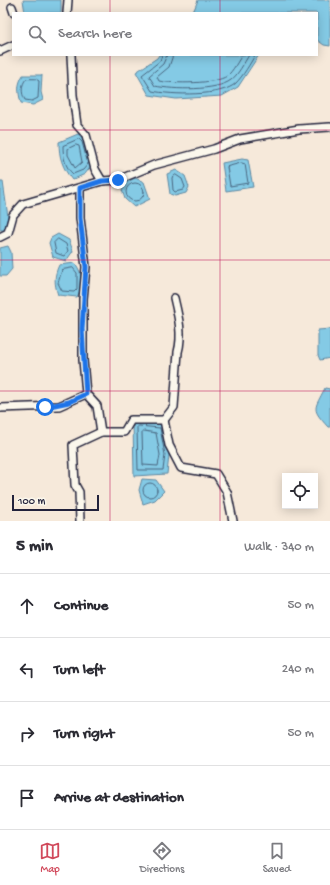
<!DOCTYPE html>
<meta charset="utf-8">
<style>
:root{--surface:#fff;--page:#f2f2f3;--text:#2b2b33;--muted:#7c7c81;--line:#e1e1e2;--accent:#d1495b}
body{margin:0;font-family:"Gochi Hand",sans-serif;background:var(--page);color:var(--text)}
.controls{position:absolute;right:12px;bottom:12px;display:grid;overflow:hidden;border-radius:0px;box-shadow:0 2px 10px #0003}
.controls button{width:36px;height:36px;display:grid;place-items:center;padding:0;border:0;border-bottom:1px solid var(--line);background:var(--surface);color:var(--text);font:20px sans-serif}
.scale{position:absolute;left:12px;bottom:10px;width:87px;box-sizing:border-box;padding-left:4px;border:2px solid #22223b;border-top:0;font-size:11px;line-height:14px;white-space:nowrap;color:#22223b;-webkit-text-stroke:3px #fbf7ec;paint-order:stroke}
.stop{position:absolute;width:12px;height:12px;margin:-9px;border:3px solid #1a73e8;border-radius:50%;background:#fff}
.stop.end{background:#1a73e8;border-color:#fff;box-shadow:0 1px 4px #0008}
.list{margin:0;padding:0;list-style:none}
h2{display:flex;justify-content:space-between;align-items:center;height:52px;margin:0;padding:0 16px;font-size:17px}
h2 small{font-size:13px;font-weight:400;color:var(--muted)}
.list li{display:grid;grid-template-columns:26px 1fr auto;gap:12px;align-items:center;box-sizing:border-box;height:64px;padding:0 16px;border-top:1px solid var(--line)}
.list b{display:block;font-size:15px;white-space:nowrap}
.list em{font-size:13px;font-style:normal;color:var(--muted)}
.icon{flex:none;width:22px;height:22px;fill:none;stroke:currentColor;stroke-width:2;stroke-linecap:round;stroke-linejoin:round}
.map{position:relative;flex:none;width:330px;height:521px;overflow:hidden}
.search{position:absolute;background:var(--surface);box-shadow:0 2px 10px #0003;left:12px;right:12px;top:12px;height:44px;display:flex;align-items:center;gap:10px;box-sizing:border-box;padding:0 14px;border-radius:0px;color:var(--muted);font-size:15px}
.sheet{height:308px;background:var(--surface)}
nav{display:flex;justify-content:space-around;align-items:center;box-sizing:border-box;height:56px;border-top:1px solid var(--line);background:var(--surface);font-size:11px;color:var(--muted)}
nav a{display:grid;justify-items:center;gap:2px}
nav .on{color:var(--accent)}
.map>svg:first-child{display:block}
.water{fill:#84cae5;stroke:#5d87a1}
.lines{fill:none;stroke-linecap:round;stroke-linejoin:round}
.shore{stroke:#49657f;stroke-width:1}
.minor-casing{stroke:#22223b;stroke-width:10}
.minor{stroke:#fbf7ec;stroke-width:7}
.route{stroke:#1a73e8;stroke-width:5}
.grid{fill:none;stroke:#c2185b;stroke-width:1;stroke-opacity:0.55}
</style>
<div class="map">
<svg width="330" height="521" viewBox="0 0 330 521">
<rect width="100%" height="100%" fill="#f6e9da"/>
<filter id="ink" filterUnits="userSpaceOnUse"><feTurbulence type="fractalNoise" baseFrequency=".025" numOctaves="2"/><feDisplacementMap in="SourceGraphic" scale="8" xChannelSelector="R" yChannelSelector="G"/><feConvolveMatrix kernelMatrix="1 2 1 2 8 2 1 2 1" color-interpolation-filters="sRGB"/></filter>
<g filter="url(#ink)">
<g class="water">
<polygon points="23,0 61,0 61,13 25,13"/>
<polygon points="198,0 330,0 330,46 324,45 317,40 317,13 188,13 194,10"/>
<polygon points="159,55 259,55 238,87 222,96 176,99 149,95 136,72 157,58"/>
<path d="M23,75H42L41,92L43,100L33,105L21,103C18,91 17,85 23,75Z"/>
<path d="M78,134L86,139L92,165L85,174L72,180C62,167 59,157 59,142Z"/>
<polygon points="242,159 248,160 253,187 226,191 222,163"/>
<polygon points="176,170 185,176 189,187 186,193 175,196 170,194 167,174"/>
<polygon points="135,178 144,182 150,199 134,207 125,199 122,190 125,183"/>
<polygon points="0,182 3,182 8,217 5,230 0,230"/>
<polygon points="58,234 69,240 73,251 66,261 53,257 49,243 51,238"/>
<polygon points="8,246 11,252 12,269 6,276 0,276 0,248"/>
<path d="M75,263C83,274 84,285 77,297L58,295C54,283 54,276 59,265Z"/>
<polygon points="330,329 330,358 320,360 318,355 318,330"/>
<path d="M325,388L330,389V427H328C311,408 314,410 325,388Z"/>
<polygon points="133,422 163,423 169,455 167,474 134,476"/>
<polygon points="142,479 156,480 164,491 155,500 143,504 139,490"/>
</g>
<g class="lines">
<g class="shore">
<path d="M162,55L160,61L142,75L152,91C171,95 222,97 236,83C243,76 250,64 255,55"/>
<path d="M167,55L163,64L149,76L155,86C173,90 217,91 231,80C238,75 244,63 249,55"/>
<path d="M173,55L169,67L157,77L159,81C173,84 216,84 227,76C233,71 238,61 242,55"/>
<path d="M36,79L39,81L38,98L32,101L25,100C21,93 21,85 26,79Z"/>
<path d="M79,139L82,142L88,164L83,170L73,174C65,167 63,157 63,146Z"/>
<polygon points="76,145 79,146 82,162 75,168 68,155 68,149"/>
<polygon points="242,163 245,164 248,183 230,186 227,167"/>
<polygon points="176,175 182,179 185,187 183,190 175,192 173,190 172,178"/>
<circle cx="135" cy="192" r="9"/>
<polygon points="58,239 66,244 68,251 64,256 56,253 54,243"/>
<polygon points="73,268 77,273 77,289 74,292 62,291 58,283 62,270"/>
<polygon points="139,426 160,428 165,455 163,470 138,470 137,428"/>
<polygon points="144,431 156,433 160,455 158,466 143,465 142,433"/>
<circle cx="150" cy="490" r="7"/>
</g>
<g class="minor-casing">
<g id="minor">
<polyline points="12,7 14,13"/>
<polyline points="67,13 68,0"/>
<polyline points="0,51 13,45"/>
<polyline points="71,55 73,95 77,125 86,135 95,169 102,181 118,180 154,165 214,149 240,139 299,129 330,127"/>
<polyline points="80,188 80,218 86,267 83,299 83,360 86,394 97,406 101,432 124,432 131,420 164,420 169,445 181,468 216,474 227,492 233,521"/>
<polyline points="0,237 8,233 13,215 23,204 102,181"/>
<polyline points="0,408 59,406 86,394"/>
<path d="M164,420L174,407L178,352C183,334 178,315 174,298"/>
<polyline points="80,521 79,492 75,485 73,445 101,432"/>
</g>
</g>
<use href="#minor" class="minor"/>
</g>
</g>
<g class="lines" filter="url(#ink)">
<polyline class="route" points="45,407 69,402 86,394 82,329 86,267 80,218 80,188 102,181 118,180"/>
</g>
<path class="grid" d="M110,0V13M220,0V13M110,55V521M220,55V521M0,130H330M0,260H330M0,391H330"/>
</svg>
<div class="controls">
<button><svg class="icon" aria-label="locate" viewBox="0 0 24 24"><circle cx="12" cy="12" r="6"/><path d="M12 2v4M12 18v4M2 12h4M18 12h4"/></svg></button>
</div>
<div class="scale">100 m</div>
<div class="stop" style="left:45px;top:407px"></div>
<div class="stop end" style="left:118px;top:180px"></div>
<div class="search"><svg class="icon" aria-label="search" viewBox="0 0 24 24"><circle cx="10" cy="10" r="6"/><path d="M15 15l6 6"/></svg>Search here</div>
</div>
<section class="sheet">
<h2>5 min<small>Walk · 340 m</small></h2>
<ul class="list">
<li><svg class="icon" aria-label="ahead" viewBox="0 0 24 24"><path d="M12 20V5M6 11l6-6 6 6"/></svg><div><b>Continue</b></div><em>50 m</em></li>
<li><svg class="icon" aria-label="left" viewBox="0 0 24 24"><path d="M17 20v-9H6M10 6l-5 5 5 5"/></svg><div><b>Turn left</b></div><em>240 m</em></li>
<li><svg class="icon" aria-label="right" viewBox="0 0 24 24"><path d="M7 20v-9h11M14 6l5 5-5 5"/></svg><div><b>Turn right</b></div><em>50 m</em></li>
<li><svg class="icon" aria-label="arrive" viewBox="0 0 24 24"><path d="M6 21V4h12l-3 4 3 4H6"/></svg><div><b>Arrive at destination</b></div></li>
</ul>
</section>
<nav>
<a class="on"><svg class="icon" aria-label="map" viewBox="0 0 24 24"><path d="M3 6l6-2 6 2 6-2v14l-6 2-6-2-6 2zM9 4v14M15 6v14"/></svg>Map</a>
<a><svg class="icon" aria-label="directions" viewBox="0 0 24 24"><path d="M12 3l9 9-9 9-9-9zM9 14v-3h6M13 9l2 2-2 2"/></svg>Directions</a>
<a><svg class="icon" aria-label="saved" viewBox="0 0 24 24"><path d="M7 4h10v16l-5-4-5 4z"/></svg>Saved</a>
</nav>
